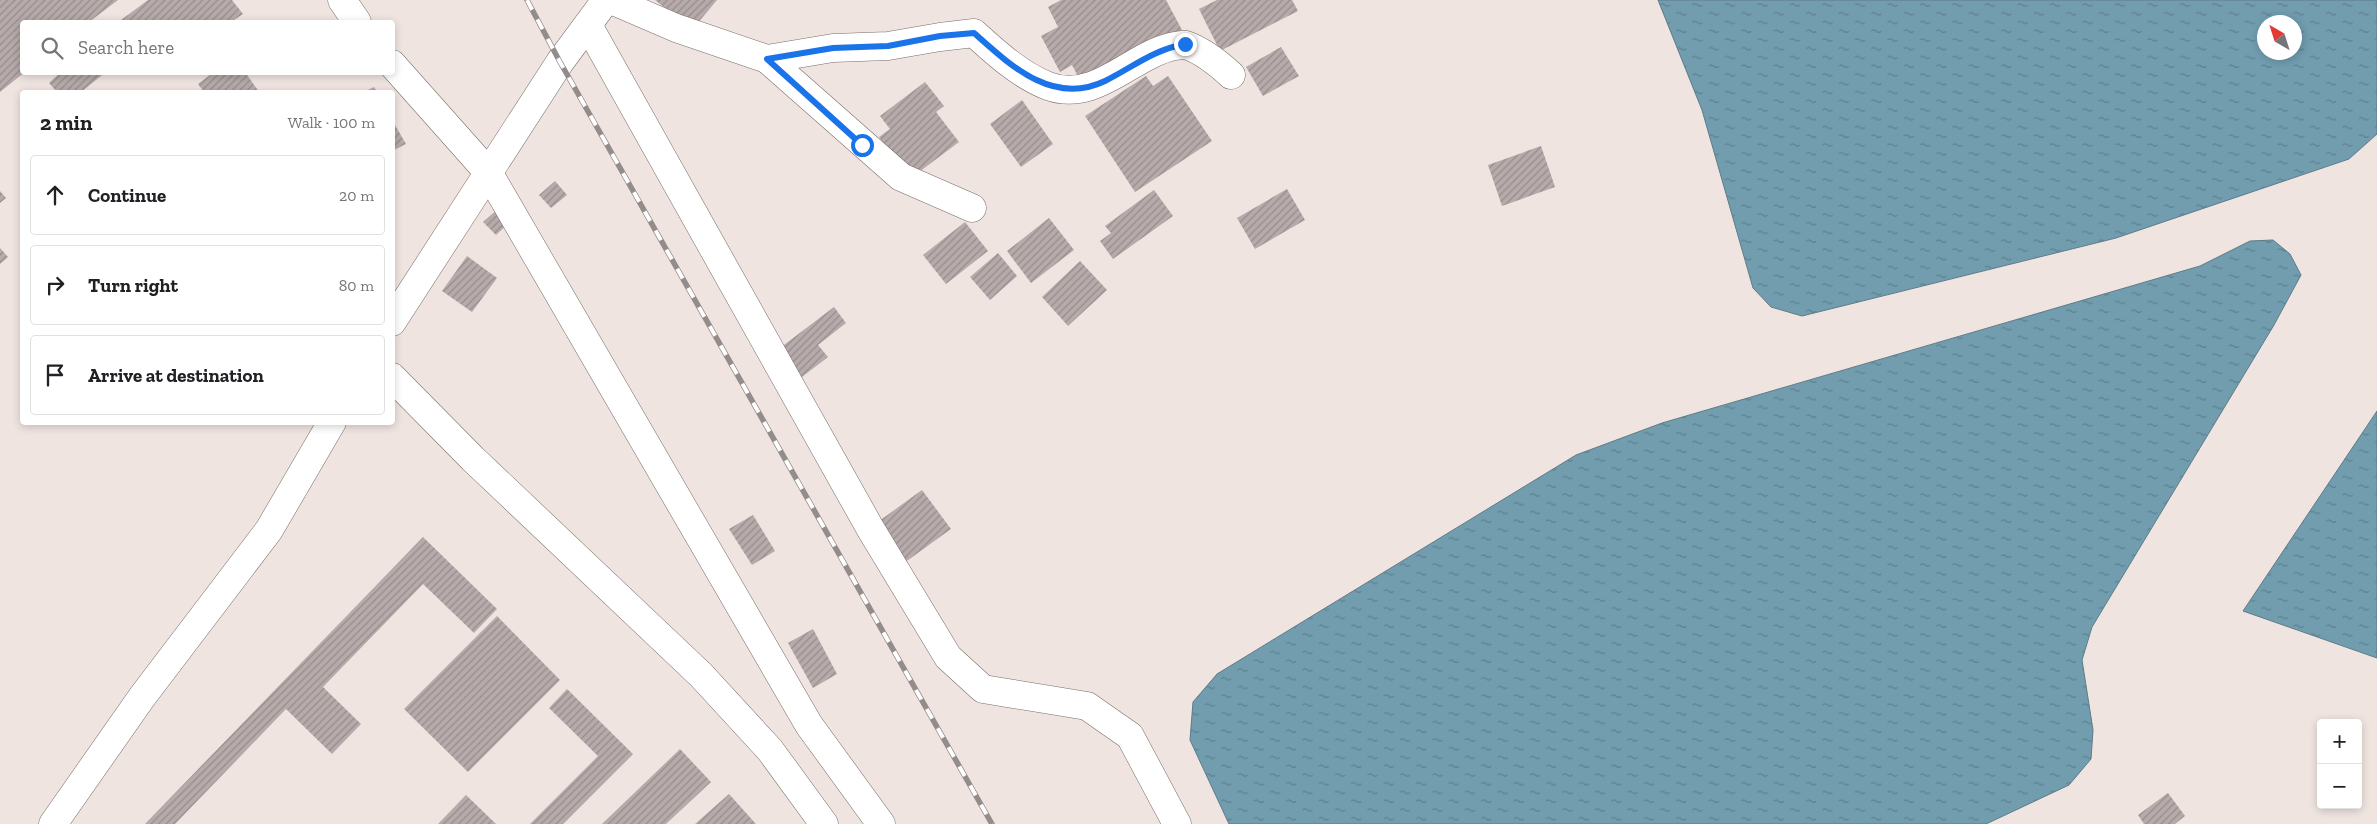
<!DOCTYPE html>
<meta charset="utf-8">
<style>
:root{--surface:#fff;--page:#f6f6f6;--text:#202124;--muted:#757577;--line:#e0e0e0}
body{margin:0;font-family:"Zilla Slab",serif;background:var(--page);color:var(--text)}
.controls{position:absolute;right:15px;bottom:15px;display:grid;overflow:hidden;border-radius:5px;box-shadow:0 2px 8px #0003}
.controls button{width:45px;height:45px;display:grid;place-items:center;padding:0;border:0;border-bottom:1px solid var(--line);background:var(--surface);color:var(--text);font:25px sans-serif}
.compass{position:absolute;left:2257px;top:15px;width:45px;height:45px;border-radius:50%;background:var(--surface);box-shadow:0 2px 8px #0003;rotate:321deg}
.stop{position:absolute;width:15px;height:15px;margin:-11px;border:4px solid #1a73e8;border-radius:50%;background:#fff}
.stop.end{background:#1a73e8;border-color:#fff;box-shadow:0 1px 5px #0008}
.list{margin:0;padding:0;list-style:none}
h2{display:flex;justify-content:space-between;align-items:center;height:65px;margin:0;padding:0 20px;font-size:21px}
h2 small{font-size:16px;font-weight:400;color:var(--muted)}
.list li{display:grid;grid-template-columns:32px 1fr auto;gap:15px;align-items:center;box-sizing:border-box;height:80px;margin:0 10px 10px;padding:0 10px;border:1px solid var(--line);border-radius:5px}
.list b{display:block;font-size:19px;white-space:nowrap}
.list em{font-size:16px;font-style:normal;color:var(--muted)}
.icon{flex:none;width:28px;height:28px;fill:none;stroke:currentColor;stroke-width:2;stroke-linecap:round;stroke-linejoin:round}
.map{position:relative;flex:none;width:2377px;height:824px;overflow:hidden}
.search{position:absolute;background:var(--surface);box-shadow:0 2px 8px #0003;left:20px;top:20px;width:375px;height:55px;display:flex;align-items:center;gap:12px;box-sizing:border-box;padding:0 18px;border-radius:5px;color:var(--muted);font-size:19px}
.panel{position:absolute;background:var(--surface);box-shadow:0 2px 8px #0003;left:20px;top:90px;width:375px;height:335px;border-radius:5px}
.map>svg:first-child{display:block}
.water{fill:url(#water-ripples);stroke:#5e7b88;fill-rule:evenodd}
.building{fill:url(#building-hatch)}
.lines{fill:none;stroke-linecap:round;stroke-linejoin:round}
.minor-casing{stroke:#776e6a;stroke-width:29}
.tertiary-casing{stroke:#776e6a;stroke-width:29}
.minor{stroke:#fff;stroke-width:28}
.tertiary{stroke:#fff;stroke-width:28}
.rail-casing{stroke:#948c8a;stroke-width:5.5}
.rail{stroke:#fff;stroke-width:4;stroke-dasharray:11;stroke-linecap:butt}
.route{stroke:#1a73e8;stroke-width:6}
</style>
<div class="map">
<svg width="2377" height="824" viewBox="0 0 2377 824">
<defs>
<pattern id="water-ripples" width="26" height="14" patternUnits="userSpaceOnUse" patternTransform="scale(1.25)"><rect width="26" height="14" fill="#719daf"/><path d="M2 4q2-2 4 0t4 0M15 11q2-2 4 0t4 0" fill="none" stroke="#5d808f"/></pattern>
<pattern id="building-hatch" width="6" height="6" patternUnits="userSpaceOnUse" patternTransform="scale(1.25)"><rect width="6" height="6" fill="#b6abaa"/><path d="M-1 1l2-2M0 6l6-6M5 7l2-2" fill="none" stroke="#958c8b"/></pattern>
</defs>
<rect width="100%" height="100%" fill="#efe4e0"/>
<g class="water">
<path d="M1658,0H2377V134L2349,159L2116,238L1802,316L1771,307L1753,288L1702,110ZM2264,22H2294V52H2264Z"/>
<polygon points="2273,240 2290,254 2301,275 2274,325 2092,627 2082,660 2093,730 2091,759 2069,785 1986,824 1229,824 1190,740 1193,702 1217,674 1576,455 1662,423 2200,266 2250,241"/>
<polygon points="2377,411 2377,658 2243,611"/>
</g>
<g class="building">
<polygon points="0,0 118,0 89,22 22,22 22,72 25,72 0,92"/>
<polygon points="148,0 232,0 243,14 231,22 122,22 121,20"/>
<polygon points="655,0 717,0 692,30"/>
<polygon points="1061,0 1166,0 1182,30 1082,84 1072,65 1060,72 1041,36 1058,27 1048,7"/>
<polygon points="1217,0 1292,0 1298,11 1220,51 1199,9"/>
<polygon points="1281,47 1299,76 1263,96 1246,67"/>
<polygon points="61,72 106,72 81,92 57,92 49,83"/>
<polygon points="214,72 245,72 259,92 204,92 198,84"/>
<polygon points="1146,76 1153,86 1168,76 1212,141 1135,192 1085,116"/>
<polygon points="925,82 944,106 936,112 959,142 911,178 879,137 890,129 880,116"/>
<polygon points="374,87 377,92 364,92"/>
<polygon points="1022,100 1053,144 1021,167 990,124"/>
<polygon points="392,120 406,144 392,151"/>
<polygon points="1541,146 1555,187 1502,206 1488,165"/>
<polygon points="555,181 567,195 551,208 539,195"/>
<polygon points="1287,189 1305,220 1255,249 1237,218"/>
<polygon points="1154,190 1173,216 1113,259 1100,241 1111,233 1105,226"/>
<polygon points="0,191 6,198 0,203"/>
<polygon points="498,209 510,222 496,235 483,222"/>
<polygon points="1049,218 1074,250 1031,283 1007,251"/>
<polygon points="965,222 988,251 946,284 923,255"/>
<polygon points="0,248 8,257 0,264"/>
<polygon points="998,253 1017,276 990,300 970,277"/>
<polygon points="467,256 497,278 472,312 442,291"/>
<polygon points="1080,261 1107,290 1068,326 1042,297"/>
<polygon points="834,307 846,323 818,345 828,357 798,380 776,351"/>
<polygon points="922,490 951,529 904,563 875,524"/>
<polygon points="753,515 775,551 752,565 729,529"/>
<polygon points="423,537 497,609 474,633 423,584 323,687 361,724 332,754 286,709 175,824 145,824"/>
<polygon points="497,616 560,680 468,772 404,709"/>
<polygon points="813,629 837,674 813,688 788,643"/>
<polygon points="567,689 633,754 563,824 530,824 598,756 549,708"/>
<polygon points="680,749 711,782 666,824 602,824"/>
<polygon points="2168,793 2185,816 2175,824 2144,824 2138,815"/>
<polygon points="729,794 756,824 695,824"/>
<polygon points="466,795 496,824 438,824"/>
</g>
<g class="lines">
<g class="minor-casing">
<g id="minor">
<polyline points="342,0 357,22"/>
<path d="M611,0L676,28L767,59L833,48L888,46L940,37L974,33C996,53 1020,75 1048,86C1096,104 1132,54 1175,46C1179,46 1183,44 1186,45C1203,51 1218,63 1231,75"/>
<polyline points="588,25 870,528 948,657 983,689 1087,706 1130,736 1177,824"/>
<polyline points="767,59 901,177 972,208"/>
<polyline points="392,64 488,172 809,725 881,824"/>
<polyline points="392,377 473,459 701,675 770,750 824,824"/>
</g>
</g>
<g class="tertiary-casing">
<g id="tertiary">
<polyline points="392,322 560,62 606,0"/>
<polyline points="53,824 142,697 269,530 332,422"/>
</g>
</g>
<use href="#minor" class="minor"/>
<use href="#tertiary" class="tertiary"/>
<g class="rail-casing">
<polyline id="rail" points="527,0 560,62 992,824"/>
</g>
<use href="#rail" class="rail"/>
</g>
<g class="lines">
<path class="route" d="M862,145L767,59L833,48L888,46L940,36L974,33C1011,66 1053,106 1105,81C1133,67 1153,50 1185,44"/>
</g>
</svg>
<div class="controls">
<button>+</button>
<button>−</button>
</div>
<svg class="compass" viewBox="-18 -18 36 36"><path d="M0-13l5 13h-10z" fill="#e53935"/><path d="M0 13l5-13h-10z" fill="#757577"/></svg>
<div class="stop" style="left:862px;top:145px"></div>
<div class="stop end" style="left:1185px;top:44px"></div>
<div class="search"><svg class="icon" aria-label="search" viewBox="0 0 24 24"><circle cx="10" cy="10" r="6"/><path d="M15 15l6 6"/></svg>Search here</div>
<section class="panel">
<h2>2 min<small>Walk · 100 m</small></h2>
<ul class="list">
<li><svg class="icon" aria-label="ahead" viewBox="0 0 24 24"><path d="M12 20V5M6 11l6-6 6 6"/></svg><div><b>Continue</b></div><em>20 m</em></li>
<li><svg class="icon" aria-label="right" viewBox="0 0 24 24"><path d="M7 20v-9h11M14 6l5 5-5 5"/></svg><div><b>Turn right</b></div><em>80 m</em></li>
<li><svg class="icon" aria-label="arrive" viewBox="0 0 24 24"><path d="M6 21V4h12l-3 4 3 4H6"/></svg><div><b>Arrive at destination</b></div></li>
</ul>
</section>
</div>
